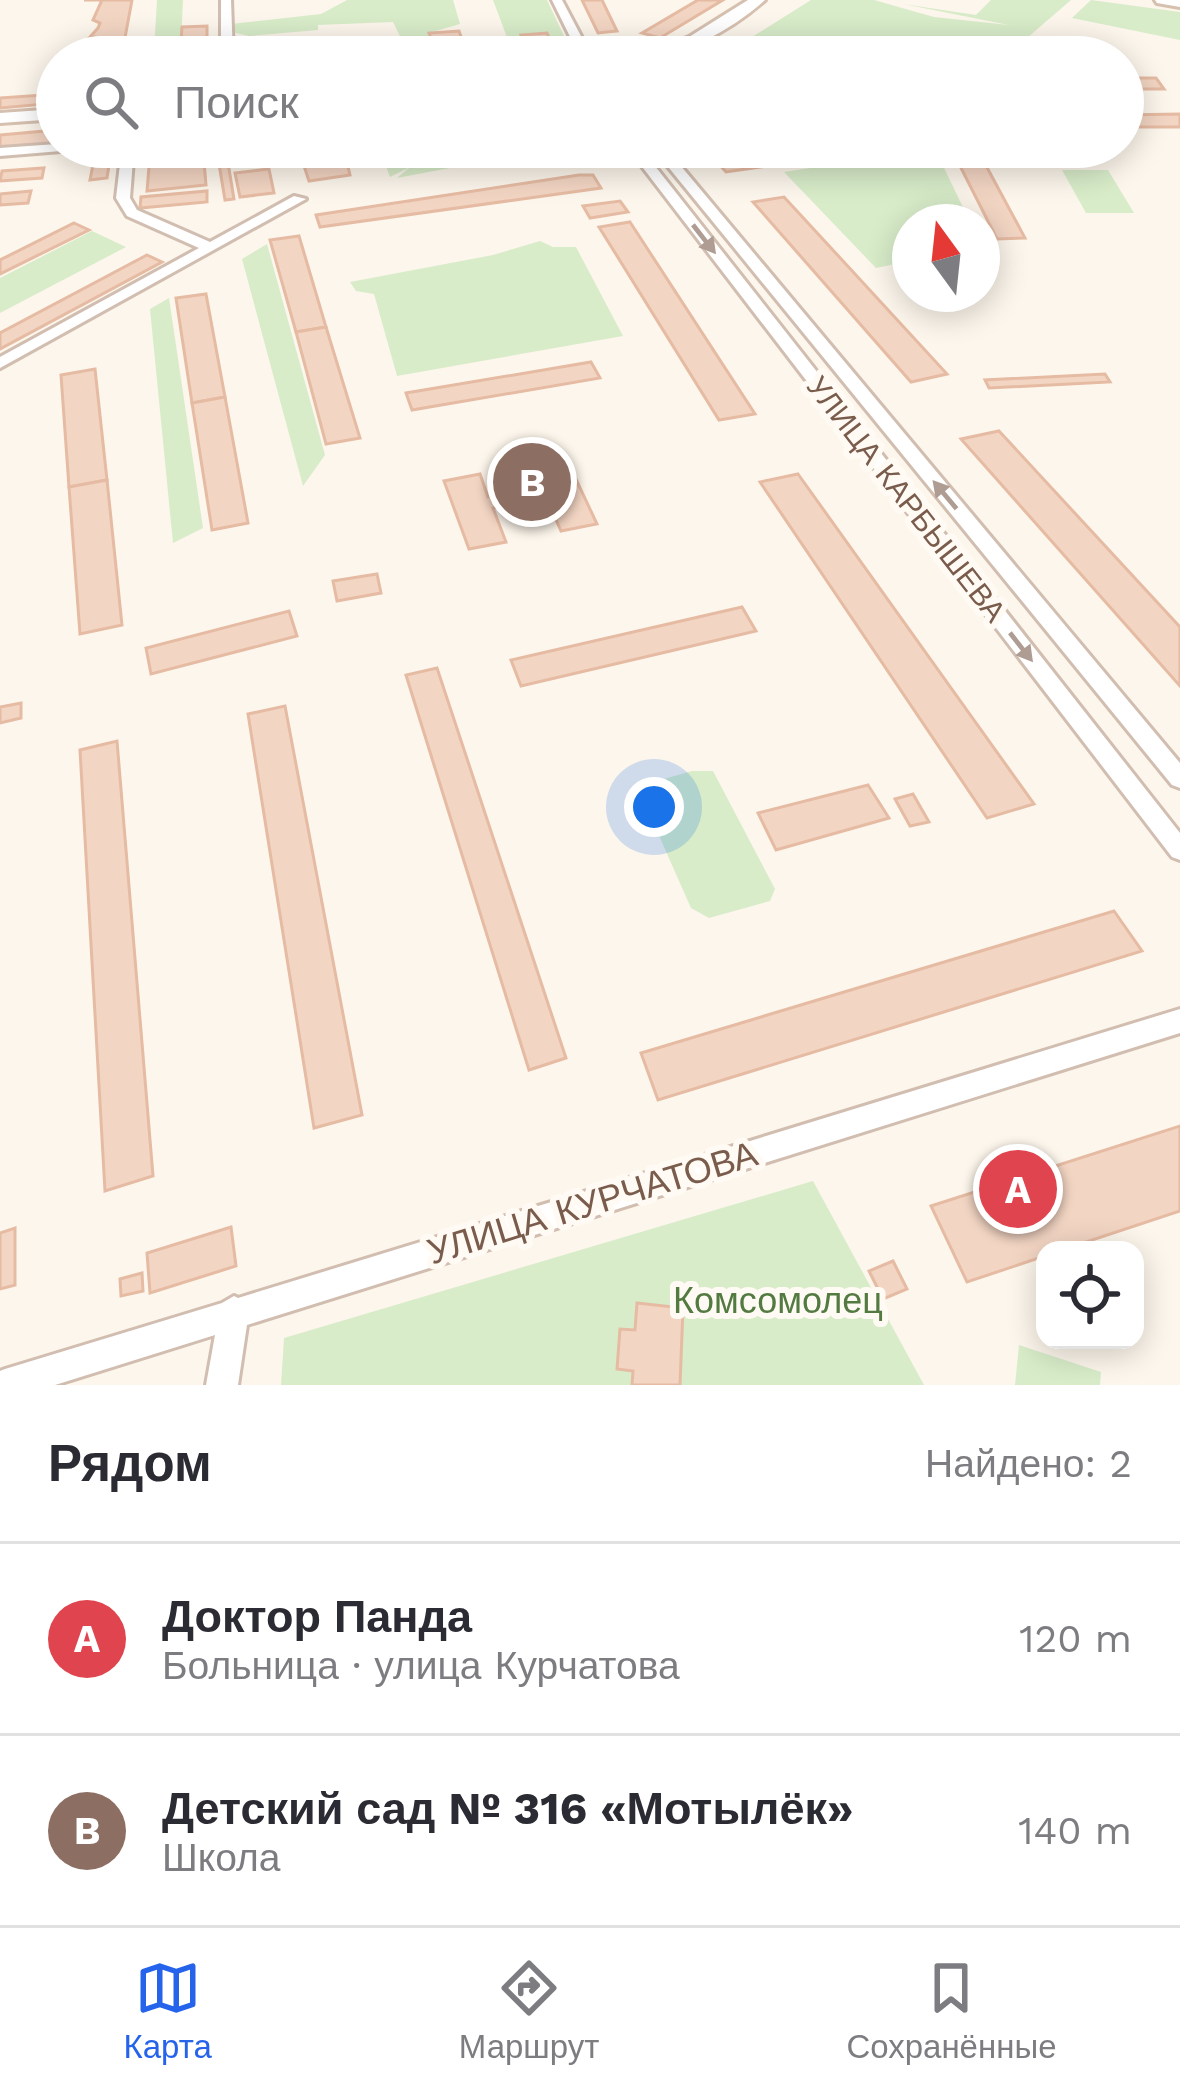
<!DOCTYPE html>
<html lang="ru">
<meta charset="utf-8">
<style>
:root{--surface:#fff;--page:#f2f2f3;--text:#2b2b33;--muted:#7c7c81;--line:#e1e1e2;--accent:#2563eb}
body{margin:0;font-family:"Work Sans",sans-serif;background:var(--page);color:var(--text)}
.controls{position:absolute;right:36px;bottom:36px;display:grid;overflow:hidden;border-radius:24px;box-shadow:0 6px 30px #0003}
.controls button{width:108px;height:108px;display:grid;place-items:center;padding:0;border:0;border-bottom:3px solid var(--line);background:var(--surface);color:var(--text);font:60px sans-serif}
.compass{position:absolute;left:892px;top:204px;width:108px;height:108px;border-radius:50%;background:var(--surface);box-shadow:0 6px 30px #0003;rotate:345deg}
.you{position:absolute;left:654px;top:807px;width:42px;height:42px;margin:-30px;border:9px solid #fff;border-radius:50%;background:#1a73e8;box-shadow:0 0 0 18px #1a73e833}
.badge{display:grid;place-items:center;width:78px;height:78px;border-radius:50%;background:var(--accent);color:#fff;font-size:39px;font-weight:700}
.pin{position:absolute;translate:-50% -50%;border:6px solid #fff;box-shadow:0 3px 12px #0006}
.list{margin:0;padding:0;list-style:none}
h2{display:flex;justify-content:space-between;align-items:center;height:156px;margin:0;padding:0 48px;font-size:51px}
h2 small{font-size:39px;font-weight:400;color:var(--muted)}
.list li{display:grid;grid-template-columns:78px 1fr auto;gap:36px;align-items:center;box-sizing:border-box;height:192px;padding:0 48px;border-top:3px solid var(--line)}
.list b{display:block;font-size:45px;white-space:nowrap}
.list p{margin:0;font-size:39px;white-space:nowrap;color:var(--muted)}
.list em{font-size:39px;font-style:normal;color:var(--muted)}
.icon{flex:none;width:66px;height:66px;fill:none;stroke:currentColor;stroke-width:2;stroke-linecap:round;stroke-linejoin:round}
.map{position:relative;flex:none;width:1180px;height:1385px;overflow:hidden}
.search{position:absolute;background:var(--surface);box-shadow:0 6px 30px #0003;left:36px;right:36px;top:36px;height:132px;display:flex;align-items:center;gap:30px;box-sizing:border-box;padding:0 42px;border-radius:66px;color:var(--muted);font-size:45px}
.sheet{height:540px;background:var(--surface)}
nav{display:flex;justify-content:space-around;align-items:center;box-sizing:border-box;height:168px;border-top:3px solid var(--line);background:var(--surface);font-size:33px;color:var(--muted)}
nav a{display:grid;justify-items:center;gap:6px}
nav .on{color:var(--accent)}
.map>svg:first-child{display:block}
.green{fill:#d8ecc9}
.building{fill:#f3d5c3;stroke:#e6bba3;stroke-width:3}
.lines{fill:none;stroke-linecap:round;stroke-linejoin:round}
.street-casing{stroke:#d1beb0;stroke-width:6}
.secondary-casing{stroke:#d6c0b0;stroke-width:6}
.street{fill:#fff;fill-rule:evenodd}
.secondary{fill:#fff;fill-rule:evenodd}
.oneway{fill:#af9d94}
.labels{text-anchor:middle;stroke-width:12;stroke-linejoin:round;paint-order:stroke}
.street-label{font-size:30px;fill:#7a5c4d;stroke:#fffaf3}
.near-street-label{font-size:36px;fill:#7a5c4d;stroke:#fffaf3}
.near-park-label{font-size:36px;fill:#537a41;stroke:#fffaf3}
</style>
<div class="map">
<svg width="1180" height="1385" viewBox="0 0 1180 1385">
<rect width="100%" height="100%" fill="#fdf6ec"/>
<g class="green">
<polygon points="157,0 183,0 181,41 216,38 217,46 180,49 179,57 132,57 154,51"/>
<polygon points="347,0 453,0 460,24 429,33 434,48 450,47 449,50 407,50 393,22 318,25 318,30 249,36 232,32 231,24 321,14"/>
<polygon points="493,0 547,0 574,57 558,57 547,33 508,40"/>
<polygon points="811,0 874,0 934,17 1009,25 903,4 976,15 991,0 1071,0 1005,57 916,38 890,57 720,57"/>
<polygon points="1091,0 1180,12 1180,40 1072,18"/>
<polygon points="379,147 474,147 481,162 397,178 410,167 390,177"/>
<polygon points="935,149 970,222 910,222 910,261 876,268 784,172"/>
<polygon points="1062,170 1108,170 1134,213 1086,213"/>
<polygon points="92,231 126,247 0,313 0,278"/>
<polygon points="540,241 553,247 576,247 623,336 397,376 374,294 356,291 350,282 493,255"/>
<polygon points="267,244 325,455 303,486 242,259"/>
<polygon points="169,298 203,528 173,543 150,309"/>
<polygon points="692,771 713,771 775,889 770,901 709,918 691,908 641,795 650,783"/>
<polygon points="813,1181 924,1385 281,1385 284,1338"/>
<polygon points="1019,1345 1101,1372 1100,1385 1015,1385"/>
</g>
<g class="building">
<polygon points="84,0 132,0 124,43 96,45 95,37 90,37 98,28 100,23 93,20 102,0"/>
<polygon points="582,0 602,0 617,31 598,33"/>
<polygon points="723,0 660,38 642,33 698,0"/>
<polygon points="207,26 207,39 181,41 182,27"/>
<polygon points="459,31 464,45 434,48 429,33"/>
<polygon points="547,33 558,57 531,57 521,35"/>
<polygon points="367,43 369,51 344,57 271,57 270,51 294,49 295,53"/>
<polygon points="1123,78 1156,78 1164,89 1123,89"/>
<polygon points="57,94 57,103 0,108 0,98"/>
<polygon points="1180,114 1180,127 1123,127 1123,115"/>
<polygon points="57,130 57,144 0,149 0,135"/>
<polygon points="138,147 203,147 203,150 138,157"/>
<polygon points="308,147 343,147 350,175 309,181 303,163 313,161"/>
<polygon points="528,147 569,147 573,152 535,157"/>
<polygon points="895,147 726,172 717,162 818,147"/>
<polygon points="203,150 206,185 147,191 150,155"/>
<polygon points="110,159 107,178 90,180 94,160"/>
<polygon points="957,160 983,160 1025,238 997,239"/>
<polygon points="228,163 234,199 225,200 219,164"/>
<polygon points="44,168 42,178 0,181 2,171"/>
<polygon points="269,169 274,193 240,197 235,173"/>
<polygon points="579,175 593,175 601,188 320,227 316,215"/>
<polygon points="31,191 28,203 0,205 0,194"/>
<polygon points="207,191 207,202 140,208 141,197"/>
<polygon points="784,197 855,274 947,374 911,382 753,202"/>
<polygon points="620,201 628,212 590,218 583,206"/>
<polygon points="630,222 755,414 719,420 599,227"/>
<polygon points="74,223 89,230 0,274 0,260"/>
<polygon points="299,236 326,327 296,332 270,240"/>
<polygon points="147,255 162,262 0,349 0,333"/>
<polygon points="206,294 225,397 192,403 176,298"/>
<polygon points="326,327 360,438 326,444 296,332"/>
<polygon points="591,362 600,378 412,410 406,393"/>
<polygon points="95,369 107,480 69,487 61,375"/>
<polygon points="1105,374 1110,382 989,388 985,380"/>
<polygon points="225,397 248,523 212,530 192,403"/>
<polygon points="999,431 1180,627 1180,686 961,439"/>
<polygon points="566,458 597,524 561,531 546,497 493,508 506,542 469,549 444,481 480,474 488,497 541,486 532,465"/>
<polygon points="798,474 1034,804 987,818 760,482"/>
<polygon points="107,480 122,625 80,634 69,487"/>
<polygon points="377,574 381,593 337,601 333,581"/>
<polygon points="742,607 756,631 521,686 511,660"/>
<polygon points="289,611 297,636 151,674 146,648"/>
<polygon points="437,668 566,1058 529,1070 406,675"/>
<polygon points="21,703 21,718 0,723 0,707"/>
<polygon points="285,706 362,1115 314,1128 248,714"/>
<polygon points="117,741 153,1176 105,1191 80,750"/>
<polygon points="868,785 889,818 776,850 758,813"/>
<polygon points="913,794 929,822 910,826 895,799"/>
<polygon points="1114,911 1142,951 658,1100 641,1053"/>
<polygon points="1180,1126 1180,1211 1062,1250 1045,1250 1045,1256 967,1282 931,1206"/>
<polygon points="231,1227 236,1266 150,1293 147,1253"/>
<polygon points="15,1228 15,1285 0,1289 0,1233"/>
<polygon points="893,1261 907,1289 883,1299 869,1271"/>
<polygon points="142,1273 143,1291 121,1296 120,1279"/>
<polygon points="637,1303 683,1308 680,1385 632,1385 633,1371 617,1369 620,1329 635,1330"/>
</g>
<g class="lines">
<g class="street-casing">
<g id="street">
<polygon points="221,0 231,0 233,57 221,57"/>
<polygon points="552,0 562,0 592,57 580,57"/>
<polygon points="57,144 57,147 67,147 61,151 0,156 0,148"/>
<polygon points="122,147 134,147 130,198 137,210 210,242 294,196 306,199 0,368 0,357 199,248 127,216 116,198"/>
<polygon points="627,147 640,147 1180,833 1180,860 1172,857"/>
<polygon points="652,147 665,147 1180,763 1180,788 1172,785"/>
<polygon points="1180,1009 1180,1033 247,1325 238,1385 206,1385 215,1335 55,1385 0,1385 0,1371 5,1369 222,1303 234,1296 238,1298"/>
</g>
</g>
<g class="secondary-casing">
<g id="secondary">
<path d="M748,0H765C730,31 683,57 635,57L689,37Z"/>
<polygon points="1155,0 1180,0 1180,7 1157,3"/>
<polygon points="57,109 57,119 0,123 0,113"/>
</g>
</g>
<use href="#street" class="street"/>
<use href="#secondary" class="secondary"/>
</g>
<defs><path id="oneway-solid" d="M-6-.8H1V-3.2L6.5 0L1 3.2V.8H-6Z" transform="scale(3)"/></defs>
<g class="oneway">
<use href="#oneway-solid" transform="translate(704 239) rotate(52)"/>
<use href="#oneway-solid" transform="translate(945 495) rotate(-130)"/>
<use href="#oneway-solid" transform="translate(1021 647) rotate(52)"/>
</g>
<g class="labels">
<g class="street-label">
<text transform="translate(906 499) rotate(52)" y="10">УЛИЦА КАРБЫШЕВА</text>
</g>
<g class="near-street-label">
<text transform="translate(592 1202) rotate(-17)" y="13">УЛИЦА КУРЧАТОВА</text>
</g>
<g class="near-park-label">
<text x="778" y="1313">Комсомолец</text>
</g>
</g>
</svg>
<div class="controls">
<button><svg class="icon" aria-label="locate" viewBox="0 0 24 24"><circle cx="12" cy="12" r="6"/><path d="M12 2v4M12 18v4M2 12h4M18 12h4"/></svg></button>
</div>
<svg class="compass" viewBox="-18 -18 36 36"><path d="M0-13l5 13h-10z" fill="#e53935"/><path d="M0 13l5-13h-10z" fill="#7c7c81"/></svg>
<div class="you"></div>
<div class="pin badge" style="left:1018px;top:1189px;background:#e0444e">A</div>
<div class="pin badge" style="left:532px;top:482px;background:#8d6e63">B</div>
<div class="search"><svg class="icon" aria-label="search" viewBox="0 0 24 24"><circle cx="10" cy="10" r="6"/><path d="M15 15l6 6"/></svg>Поиск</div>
</div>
<section class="sheet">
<h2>Рядом<small>Найдено: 2</small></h2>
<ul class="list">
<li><span class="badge" style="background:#e0444e">A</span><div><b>Доктор Панда</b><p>Больница · улица Курчатова</p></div><em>120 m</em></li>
<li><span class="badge" style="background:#8d6e63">B</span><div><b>Детский сад № 316 «Мотылёк»</b><p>Школа</p></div><em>140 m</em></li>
</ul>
</section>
<nav>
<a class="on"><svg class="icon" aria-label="map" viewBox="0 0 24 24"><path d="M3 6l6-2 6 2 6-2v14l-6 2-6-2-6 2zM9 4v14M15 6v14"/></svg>Карта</a>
<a><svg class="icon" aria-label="directions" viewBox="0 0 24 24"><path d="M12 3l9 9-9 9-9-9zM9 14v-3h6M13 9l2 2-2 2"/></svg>Маршрут</a>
<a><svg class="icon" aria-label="saved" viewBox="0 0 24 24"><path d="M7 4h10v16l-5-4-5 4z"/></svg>Сохранённые</a>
</nav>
